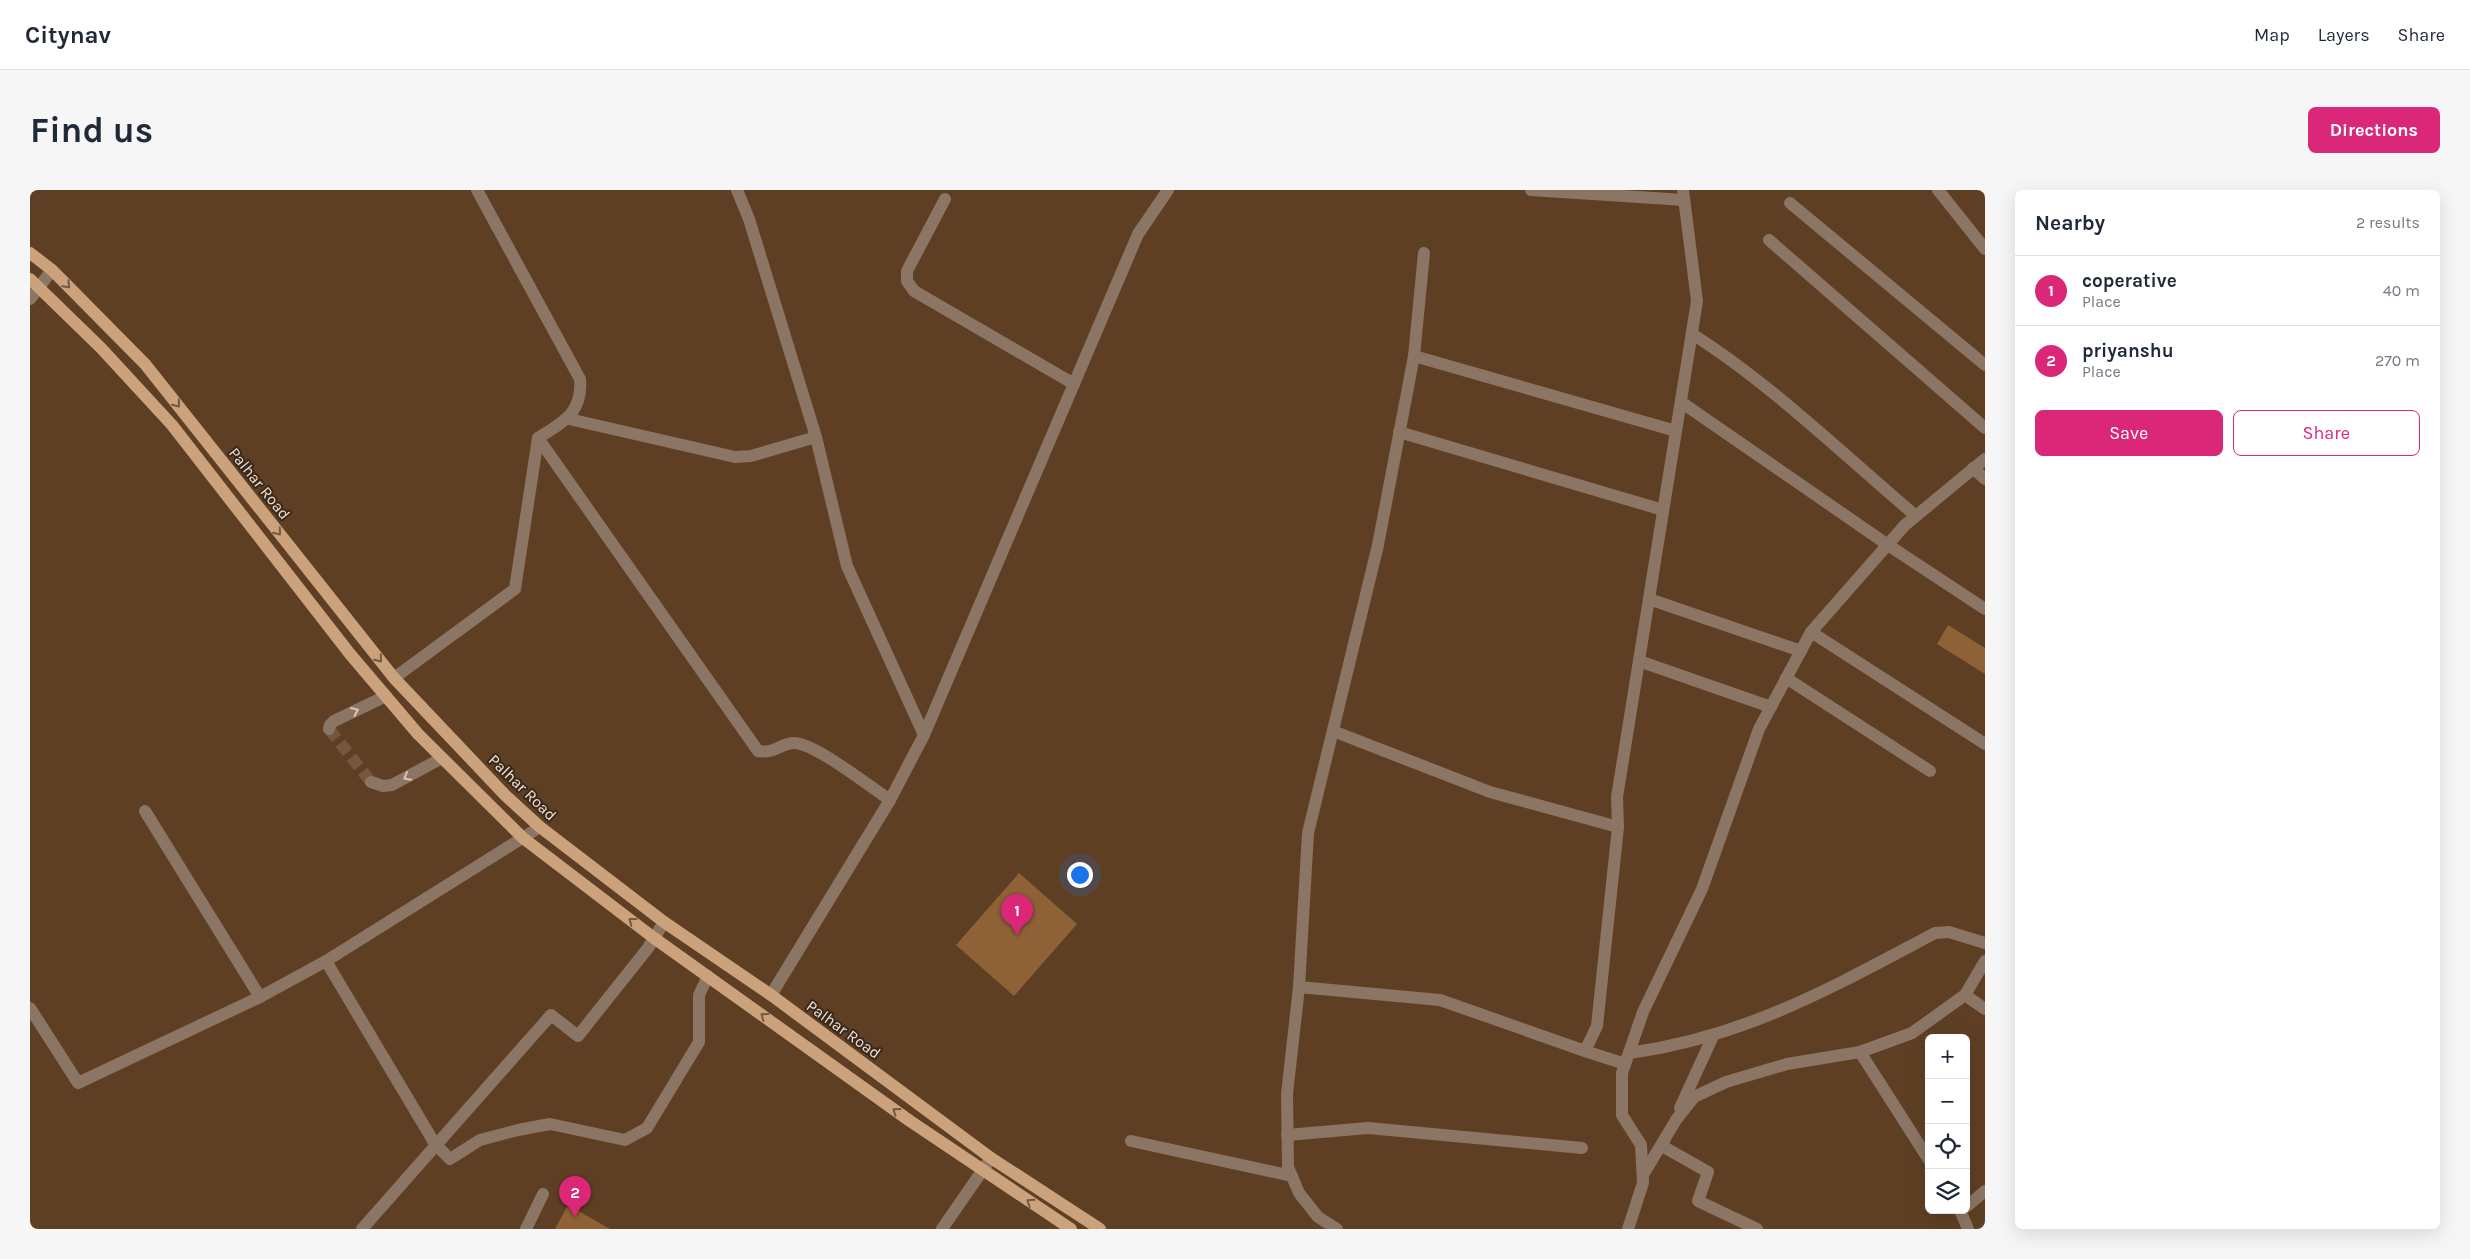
<!DOCTYPE html>
<meta charset="utf-8">
<style>
:root{--surface:#fff;--page:#f6f6f7;--text:#1f2937;--muted:#747a83;--line:#e0e1e3;--accent:#db2777}
body{margin:0;font-family:Karla,sans-serif;background:var(--page);color:var(--text)}
.controls{position:absolute;right:15px;bottom:15px;display:grid;overflow:hidden;border-radius:8px;box-shadow:0 5px 20px #0002}
.controls button{width:45px;height:45px;display:grid;place-items:center;padding:0;border:0;border-bottom:1px solid var(--line);background:var(--surface);color:var(--text);font:25px sans-serif}
.you{position:absolute;left:1049px;top:684px;width:18px;height:18px;margin:-12px;border:4px solid #fff;border-radius:50%;background:#1a73e8;box-shadow:0 0 0 8px #1a73e833}
.badge{display:grid;place-items:center;width:32px;height:32px;border-radius:50%;background:var(--accent);color:#fff;font-size:16px;font-weight:700}
.pin{position:absolute;translate:-50% -41px;filter:drop-shadow(0 1px 2px #0008)}
.pin::after{content:'';position:absolute;top:26px;width:18px;height:15px;background:inherit;clip-path:polygon(0 0,100% 0,50% 100%)}
.list{margin:0;padding:0;list-style:none}
h2{display:flex;justify-content:space-between;align-items:center;height:65px;margin:0;padding:0 20px;font-size:21px}
h2 small{font-size:16px;font-weight:400;color:var(--muted)}
.list li{display:grid;grid-template-columns:32px 1fr auto;gap:15px;align-items:center;box-sizing:border-box;height:70px;padding:0 20px;border-top:1px solid var(--line)}
.list b{display:block;font-size:19px;white-space:nowrap}
.list p{margin:0;font-size:16px;white-space:nowrap;color:var(--muted)}
.list em{font-size:16px;font-style:normal;color:var(--muted)}
.actions{display:flex;gap:10px;padding:15px 20px}
.actions a{flex:1;padding:11px 0;border:1px solid var(--accent);border-radius:8px;text-align:center;font-size:18px;color:var(--accent)}
.actions .main{background:var(--accent);color:#fff}
.icon{flex:none;width:28px;height:28px;fill:none;stroke:currentColor;stroke-width:2;stroke-linecap:round;stroke-linejoin:round}
.map{position:relative;flex:none;width:1955px;height:1039px;overflow:hidden;border-radius:8px}
header{display:flex;align-items:center;gap:30px;box-sizing:border-box;height:70px;padding:0 25px;background:var(--surface);border-bottom:1px solid var(--line)}
header strong{font-size:24px}
nav{display:flex;gap:28px;margin-inline-start:auto;font-size:18px}
.intro{display:flex;align-items:center;justify-content:space-between;box-sizing:border-box;height:120px;padding:0 30px}
h1{margin:0;font-size:35px}
.button{padding:12px 22px;border-radius:8px;background:var(--accent);color:#fff;font-size:18px;font-weight:700}
main{display:flex;gap:30px;padding:0 30px}
aside{flex:1;background:var(--surface);border-radius:8px;box-shadow:0 5px 20px #0002}
.map>svg:first-child{display:block}
.building{fill:#8f6137}
.lines{fill:none;stroke-linecap:round;stroke-linejoin:round}
.minor-tunnel{stroke:#74573d;stroke-width:12;stroke-dasharray:12 6;stroke-linecap:butt}
.minor{stroke:#8b7564;stroke-width:12}
.major{stroke:#cca27d;stroke-width:12}
.oneway{stroke:#735943}
.oneway2{stroke:#dac5b5}
.labels{text-anchor:middle;stroke-width:4;stroke-linejoin:round;paint-order:stroke}
.street-label{font-size:16px;fill:#f4e0d0;stroke:#38291d}
</style>
<header>
<strong>Citynav</strong>
<nav><a>Map</a><a>Layers</a><a>Share</a></nav>
</header>
<div class="intro"><h1>Find us</h1><a class="button">Directions</a></div>
<main>
<div class="map">
<svg width="1955" height="1039" viewBox="0 0 1955 1039">
<rect width="100%" height="100%" fill="#5e3f23"/>
<g class="building">
<polygon points="1918,435 1955,458 1955,484 1907,454"/>
<polygon points="989,683 1047,734 984,806 926,755"/>
<polygon points="538,1015 580,1039 525,1039"/>
</g>
<g class="lines">
<polyline class="minor-tunnel" points="299,539 341,592"/>
<g class="minor">
<polyline points="707,0 719,29 786,247 817,376 894,545"/>
<polyline points="1501,0 1654,10"/>
<polyline points="1908,0 1955,59"/>
<polyline points="915,9 877,81 877,91 884,101 1044,194"/>
<polyline points="1760,13 1955,175"/>
<polyline points="1739,50 1955,238"/>
<polyline points="0,109 22,80"/>
<path d="M1662,144C1740,193 1815,266 1886,326"/>
<polyline points="1384,166 1646,241"/>
<polyline points="1651,212 1858,355 1955,419"/>
<polyline points="539,229 705,267 721,266 786,247"/>
<polyline points="1369,242 1633,320"/>
<path d="M508,248L728,561C745,564 751,553 764,553C785,553 840,597 860,610"/>
<polyline points="1943,278 1955,289"/>
<polyline points="1619,409 1771,461"/>
<polyline points="1781,442 1955,554"/>
<polyline points="1609,471 1741,517"/>
<path d="M364,488L485,399L508,248C533,232 553,223 550,189L447,0"/>
<polyline points="1756,488 1900,581"/>
<polyline points="299,539 300,535 304,531 356,506"/>
<polyline points="1303,541 1460,602 1588,637"/>
<polyline points="341,592 353,596 362,595 412,568"/>
<polyline points="115,621 230,807"/>
<polyline points="510,637 296,771 405,954 420,969 450,950 488,940 520,934 595,950 617,938 669,852 669,805 678,786"/>
<polyline points="1269,797 1410,810 1555,861"/>
<polyline points="741,805 860,610 894,545 1108,44 1138,0"/>
<polyline points="1935,805 1955,771"/>
<polyline points="0,818 48,893 230,807 296,771"/>
<polyline points="1830,862 1882,843 1935,805 1955,819"/>
<path d="M1599,863C1716,847 1803,797 1905,743L1919,742L1955,753"/>
<polyline points="1595,874 1555,861 1567,836 1588,637 1587,607 1667,111 1653,0"/>
<polyline points="1650,918 1683,846"/>
<polyline points="1257,945 1338,938 1552,958"/>
<polyline points="1635,949 1632,956 1678,982 1668,1011 1727,1039"/>
<polyline points="1101,951 1262,986"/>
<polyline points="1613,985 1646,930 1664,907 1696,892 1757,874 1830,862 1899,970"/>
<polyline points="1936,1017 1955,1001"/>
<polyline points="1930,1020 1938,1039"/>
<polyline points="332,1039 521,825 548,846 618,758 634,732"/>
<polyline points="496,1039 513,1004"/>
<polyline points="912,1039 961,968"/>
<polyline points="1307,1039 1288,1027 1269,1003 1258,977 1257,904 1269,797 1278,643 1348,355 1384,166 1394,63"/>
<polyline points="1598,1039 1613,993 1611,955 1592,925 1592,883 1613,822 1672,699 1729,539 1781,442 1875,335 1955,269"/>
</g>
<g class="major">
<polyline points="0,63 22,80 115,174 364,488 476,606 510,637 634,732 741,805 961,968 1070,1039"/>
<polyline points="0,89 71,158 142,235 320,464 388,544 493,648 624,748 880,931 1041,1039"/>
</g>
</g>
<defs><path id="oneway-chevron" d="M-2-3.5L2.5 0L-2 3.5" fill="none" stroke-width="1.6" stroke-linecap="round" stroke-linejoin="round" transform="scale(1.25)"/></defs>
<g class="oneway">
<use href="#oneway-chevron" transform="translate(37 95) rotate(46)"/>
<use href="#oneway-chevron" transform="translate(147 214) rotate(51)"/>
<use href="#oneway-chevron" transform="translate(248 342) rotate(51)"/>
<use href="#oneway-chevron" transform="translate(349 469) rotate(51)"/>
<use href="#oneway-chevron" transform="translate(602 731) rotate(-143)"/>
<use href="#oneway-chevron" transform="translate(734 826) rotate(-144)"/>
<use href="#oneway-chevron" transform="translate(866 921) rotate(-144)"/>
<use href="#oneway-chevron" transform="translate(1000 1012) rotate(-146)"/>
</g>
<g class="oneway2">
<use href="#oneway-chevron" transform="translate(325 521) rotate(-24)"/>
<use href="#oneway-chevron" transform="translate(377 587) rotate(152)"/>
</g>
<g class="labels">
<g class="street-label">
<text transform="translate(230 293) rotate(51)" y="6">Palhar Road</text>
<text transform="translate(493 597) rotate(44)" y="6">Palhar Road</text>
<text transform="translate(814 839) rotate(36)" y="6">Palhar Road</text>
</g>
</g>
</svg>
<div class="controls">
<button>+</button>
<button>−</button>
<button><svg class="icon" aria-label="locate" viewBox="0 0 24 24"><circle cx="12" cy="12" r="6"/><path d="M12 2v4M12 18v4M2 12h4M18 12h4"/></svg></button>
<button><svg class="icon" aria-label="layers" viewBox="0 0 24 24"><path d="M12 4l9 5-9 5-9-5zM3 14l9 5 9-5"/></svg></button>
</div>
<div class="you"></div>
<div class="pin badge" style="left:987px;top:745px">1</div>
<div class="pin badge" style="left:545px;top:1027px">2</div>
</div>
<aside>
<h2>Nearby<small>2 results</small></h2>
<ul class="list">
<li><span class="badge">1</span><div><b>coperative</b><p>Place</p></div><em>40 m</em></li>
<li><span class="badge">2</span><div><b>priyanshu</b><p>Place</p></div><em>270 m</em></li>
</ul>
<div class="actions"><a class="main">Save</a><a>Share</a></div>
</aside>
</main>
